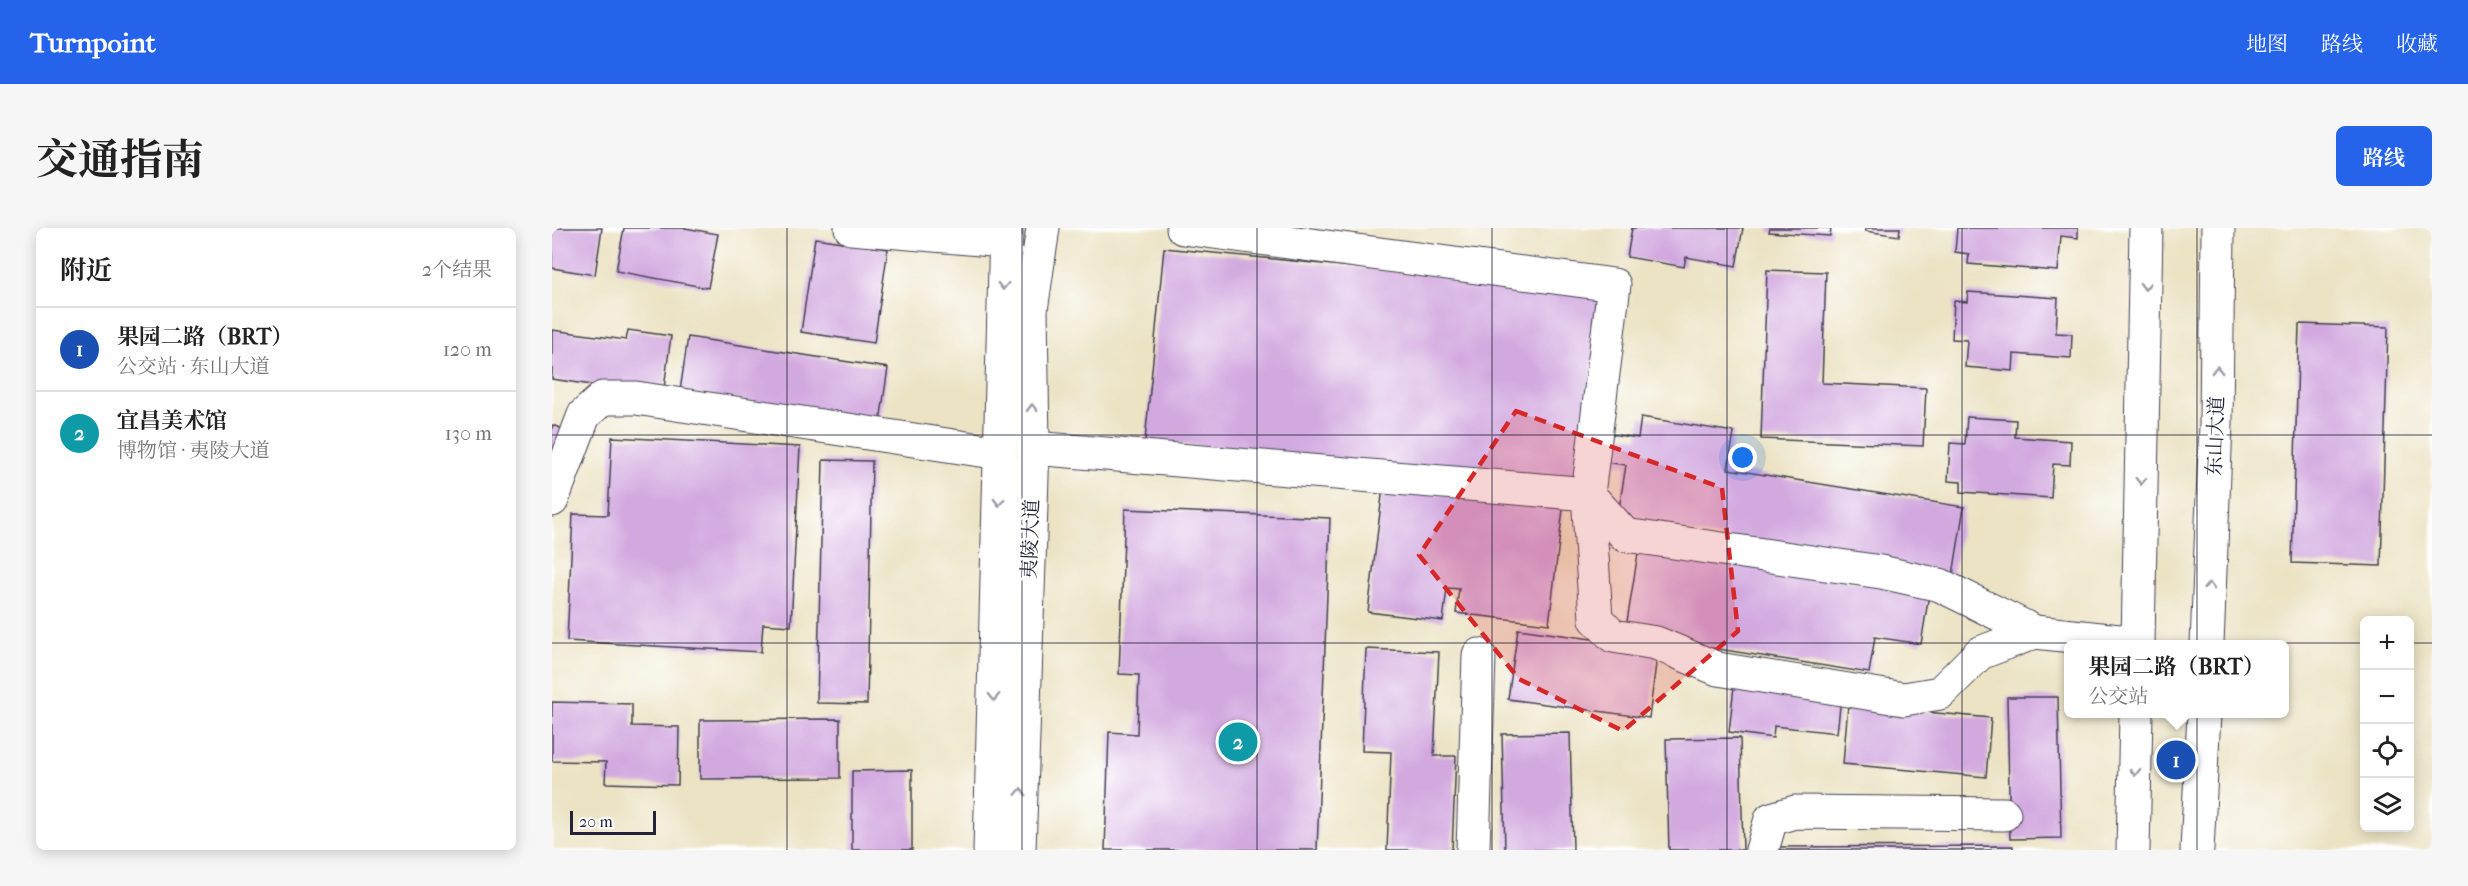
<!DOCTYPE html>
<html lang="zh">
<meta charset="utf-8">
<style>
:root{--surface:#fff;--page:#f6f6f6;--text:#222;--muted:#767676;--line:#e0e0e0;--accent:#2563eb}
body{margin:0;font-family:"IM FELL French Canon","Noto Serif SC",serif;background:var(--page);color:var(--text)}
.controls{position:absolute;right:18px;bottom:18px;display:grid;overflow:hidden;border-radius:9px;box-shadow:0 3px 15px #0003}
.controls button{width:54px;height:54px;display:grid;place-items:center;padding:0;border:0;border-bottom:2px solid var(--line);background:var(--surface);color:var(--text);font:30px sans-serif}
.scale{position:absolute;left:18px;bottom:15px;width:86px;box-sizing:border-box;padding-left:6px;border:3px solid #22223b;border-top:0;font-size:16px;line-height:21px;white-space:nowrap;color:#22223b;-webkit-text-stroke:4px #fff;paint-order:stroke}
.you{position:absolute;left:1191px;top:230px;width:21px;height:21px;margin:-15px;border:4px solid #fff;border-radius:50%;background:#1a73e8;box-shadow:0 0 0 9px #1a73e833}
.badge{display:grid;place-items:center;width:39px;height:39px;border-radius:50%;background:var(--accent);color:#fff;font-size:20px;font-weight:700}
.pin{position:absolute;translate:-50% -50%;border:3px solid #fff;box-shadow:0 2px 6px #0006}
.popup{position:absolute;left:1512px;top:412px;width:225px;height:78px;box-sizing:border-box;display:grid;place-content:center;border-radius:9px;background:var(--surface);filter:drop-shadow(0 2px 4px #0005);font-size:20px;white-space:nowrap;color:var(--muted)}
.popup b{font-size:22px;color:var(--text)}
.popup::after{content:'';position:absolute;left:50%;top:100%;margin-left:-12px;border:12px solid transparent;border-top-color:var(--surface)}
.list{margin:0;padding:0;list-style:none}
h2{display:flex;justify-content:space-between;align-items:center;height:78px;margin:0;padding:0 24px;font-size:26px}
h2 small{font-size:20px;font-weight:400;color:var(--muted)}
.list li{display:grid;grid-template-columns:39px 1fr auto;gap:18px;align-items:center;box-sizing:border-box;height:84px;padding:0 24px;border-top:2px solid var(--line)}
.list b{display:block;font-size:22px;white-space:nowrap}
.list p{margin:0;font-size:20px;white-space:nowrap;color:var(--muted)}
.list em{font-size:20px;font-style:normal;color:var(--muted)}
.icon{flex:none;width:33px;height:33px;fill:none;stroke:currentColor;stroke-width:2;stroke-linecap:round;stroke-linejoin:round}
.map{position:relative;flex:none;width:1880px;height:622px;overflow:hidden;border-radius:9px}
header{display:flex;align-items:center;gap:36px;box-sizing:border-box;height:84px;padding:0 30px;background:var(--accent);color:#fff}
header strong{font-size:28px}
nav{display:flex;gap:33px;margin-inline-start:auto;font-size:21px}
.intro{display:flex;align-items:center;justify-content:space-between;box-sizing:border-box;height:144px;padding:0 36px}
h1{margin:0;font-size:42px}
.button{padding:15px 27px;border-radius:9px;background:var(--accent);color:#fff;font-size:21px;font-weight:700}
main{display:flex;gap:36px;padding:0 36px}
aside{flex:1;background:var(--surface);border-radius:9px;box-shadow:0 3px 15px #0003}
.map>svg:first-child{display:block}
.building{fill:#d2a9df}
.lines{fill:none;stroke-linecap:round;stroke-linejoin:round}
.minor-casing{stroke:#403f50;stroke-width:35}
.major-casing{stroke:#403f50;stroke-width:35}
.minor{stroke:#fff;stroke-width:33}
.major{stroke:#fff;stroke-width:33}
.oneway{stroke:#9c9ca7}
.marked{fill:#d62828;fill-opacity:0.2;stroke:#d62828;stroke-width:4.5;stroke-dasharray:12 8;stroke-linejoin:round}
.grid{fill:none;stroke:#22223b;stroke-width:1.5;stroke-opacity:0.55}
.labels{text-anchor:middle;stroke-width:6;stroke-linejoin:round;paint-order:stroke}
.street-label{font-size:20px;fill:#22223b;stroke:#fff}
</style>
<header>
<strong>Turnpoint</strong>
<nav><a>地图</a><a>路线</a><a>收藏</a></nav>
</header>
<div class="intro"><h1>交通指南</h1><a class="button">路线</a></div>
<main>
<aside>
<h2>附近<small>2个结果</small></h2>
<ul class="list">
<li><span class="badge" style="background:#1a4fb4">1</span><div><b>果园二路（BRT）</b><p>公交站 · 东山大道</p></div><em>120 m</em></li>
<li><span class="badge" style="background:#0f9aa8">2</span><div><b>宜昌美术馆</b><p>博物馆 · 夷陵大道</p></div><em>130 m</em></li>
</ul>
</aside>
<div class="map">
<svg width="1880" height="622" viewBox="0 0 1880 622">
<rect width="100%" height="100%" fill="#fff"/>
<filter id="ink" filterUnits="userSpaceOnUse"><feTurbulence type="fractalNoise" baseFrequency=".0167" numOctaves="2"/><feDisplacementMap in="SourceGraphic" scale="12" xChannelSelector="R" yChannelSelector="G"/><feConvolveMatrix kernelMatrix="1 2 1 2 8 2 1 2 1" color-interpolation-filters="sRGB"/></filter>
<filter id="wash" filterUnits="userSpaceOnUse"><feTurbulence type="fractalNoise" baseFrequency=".008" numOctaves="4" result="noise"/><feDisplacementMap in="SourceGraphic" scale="24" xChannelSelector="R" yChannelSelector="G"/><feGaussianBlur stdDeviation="1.35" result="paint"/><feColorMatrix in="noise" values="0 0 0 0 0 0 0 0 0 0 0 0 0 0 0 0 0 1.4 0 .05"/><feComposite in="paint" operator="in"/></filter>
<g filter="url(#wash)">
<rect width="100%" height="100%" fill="#ece3c4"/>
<g id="blocks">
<g class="building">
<polygon points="0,0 50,0 43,47 0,40"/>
<polygon points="72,0 133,0 166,6 156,60 64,43"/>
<polygon points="1080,0 1191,0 1184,38 1134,29 1132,39 1075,29"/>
<polygon points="1218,0 1279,0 1278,8 1217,4"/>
<polygon points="1314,0 1348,0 1347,8 1313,3"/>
<polygon points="1405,0 1526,0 1526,10 1509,8 1506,43 1416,36 1417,26 1403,24"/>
<polygon points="263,10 336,21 322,115 249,104"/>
<polygon points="612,20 1048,64 1028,257 593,213"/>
<polygon points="1215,42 1274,44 1270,155 1374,160 1371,218 1209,211"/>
<polygon points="1416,64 1506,70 1504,105 1520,106 1519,130 1462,126 1461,143 1413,139 1415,112 1400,111 1402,73 1415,74"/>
<polygon points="1747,96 1836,99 1829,338 1740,335"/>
<polygon points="0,102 74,112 76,102 119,108 112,160 74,162 0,151"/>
<polygon points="136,109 336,140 328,194 128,163"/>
<polygon points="1089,189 1182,204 1176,241 1412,279 1401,347 1065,293 1074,237 1054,234 1058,206 1086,210"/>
<polygon points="1415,189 1464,192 1463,209 1519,213 1518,237 1501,236 1499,270 1409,264 1409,254 1396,253 1398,215 1413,216"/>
<polygon points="0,197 17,203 0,249"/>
<polygon points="60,209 248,219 239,398 211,396 209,424 15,413 21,286 56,287"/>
<polygon points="271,232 320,233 315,476 265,475"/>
<polygon points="831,259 1011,281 997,396 904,385 907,361 895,360 891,393 816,384"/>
<polygon points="573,281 778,290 765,622 553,622 557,504 585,506 587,447 567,446"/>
<polygon points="1087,319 1377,366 1369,416 1323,409 1317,445 1073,406"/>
<polygon points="966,401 1106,420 1097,490 956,471"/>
<polygon points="814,421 887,424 882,528 904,528 900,622 835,622 839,524 810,523"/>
<polygon points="1183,449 1290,461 1285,505 1222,498 1221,510 1177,504"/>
<polygon points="1455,469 1506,469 1509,610 1458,611"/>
<polygon points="0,474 80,476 80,498 127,499 126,557 53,555 54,534 0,533"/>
<polygon points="1296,477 1439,490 1434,549 1291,536"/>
<polygon points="288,491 288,550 148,551 148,492"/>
<polygon points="1018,505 1021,622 953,622 950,506"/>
<polygon points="1188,510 1191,622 1117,622 1114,511"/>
<polygon points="360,542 360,622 300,622 300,543"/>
<polygon points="1461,618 1461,622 1226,622 1226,619"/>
</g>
</g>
</g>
<g filter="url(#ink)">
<use href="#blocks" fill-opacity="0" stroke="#403f50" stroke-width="1.5"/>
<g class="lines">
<g class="minor-casing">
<g id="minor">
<polyline points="299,0 452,13"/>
<polyline points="631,0 1062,57 1036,266 1073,307 1329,344 1388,357 1483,404 1586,415"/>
<polyline points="481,220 1036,266 1044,391 1061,408 1104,415 1166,441 1352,471 1388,465 1428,425 1483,404"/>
<polyline points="0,272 32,187 51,170 84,170 448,225"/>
<polyline points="921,622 927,427"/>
<polyline points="1210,622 1219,591 1243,584 1452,586"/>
</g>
</g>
<g class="major-casing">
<g id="major">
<polyline points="1586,416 1594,0"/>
<polyline points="1655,416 1664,197 1666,0"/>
<polyline points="438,622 454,0"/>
<polyline points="467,622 481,220 479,82 491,0"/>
<polyline points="1581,622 1584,486"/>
<polyline points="1645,622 1652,486"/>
</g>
</g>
<use href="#minor" class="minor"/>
<use href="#major" class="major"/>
</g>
<defs><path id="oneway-chevron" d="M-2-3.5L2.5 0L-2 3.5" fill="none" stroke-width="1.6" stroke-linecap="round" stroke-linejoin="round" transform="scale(1.5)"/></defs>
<g class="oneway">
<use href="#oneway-chevron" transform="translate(451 58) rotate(91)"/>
<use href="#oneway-chevron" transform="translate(1593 58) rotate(91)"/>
<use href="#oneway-chevron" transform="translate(1665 142) rotate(-90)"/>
<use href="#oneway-chevron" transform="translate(480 180) rotate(-91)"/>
<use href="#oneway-chevron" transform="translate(1589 253) rotate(91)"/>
<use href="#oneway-chevron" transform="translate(447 274) rotate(91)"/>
<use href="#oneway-chevron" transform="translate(1657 358) rotate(-87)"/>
<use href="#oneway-chevron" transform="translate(442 469) rotate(91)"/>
<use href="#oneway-chevron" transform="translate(1583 544) rotate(91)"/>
<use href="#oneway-chevron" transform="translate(469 564) rotate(-88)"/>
</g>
</g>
<path class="marked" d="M964,183L1170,260L1186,403L1071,503L967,451L867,327Z"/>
<path class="grid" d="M235,0V622M470,0V622M705,0V622M940,0V622M1175,0V622M1410,0V622M1645,0V622M0,207H1880M0,415H1812M1858,415H1880"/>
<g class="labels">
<g class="street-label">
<text transform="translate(1663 208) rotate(-88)" y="7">东山大道</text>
<text transform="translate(478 311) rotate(-88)" y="7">夷陵大道</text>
</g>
</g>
</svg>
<div class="controls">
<button>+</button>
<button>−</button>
<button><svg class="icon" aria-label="locate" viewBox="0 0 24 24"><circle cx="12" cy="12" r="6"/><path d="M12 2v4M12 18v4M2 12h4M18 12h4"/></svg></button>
<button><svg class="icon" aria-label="layers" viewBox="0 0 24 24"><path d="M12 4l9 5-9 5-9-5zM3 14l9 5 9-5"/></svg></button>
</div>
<div class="scale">20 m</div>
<div class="you"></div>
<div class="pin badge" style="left:1624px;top:532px;background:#1a4fb4">1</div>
<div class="popup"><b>果园二路（BRT）</b>公交站</div>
<div class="pin badge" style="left:686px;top:514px;background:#0f9aa8">2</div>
</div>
</main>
